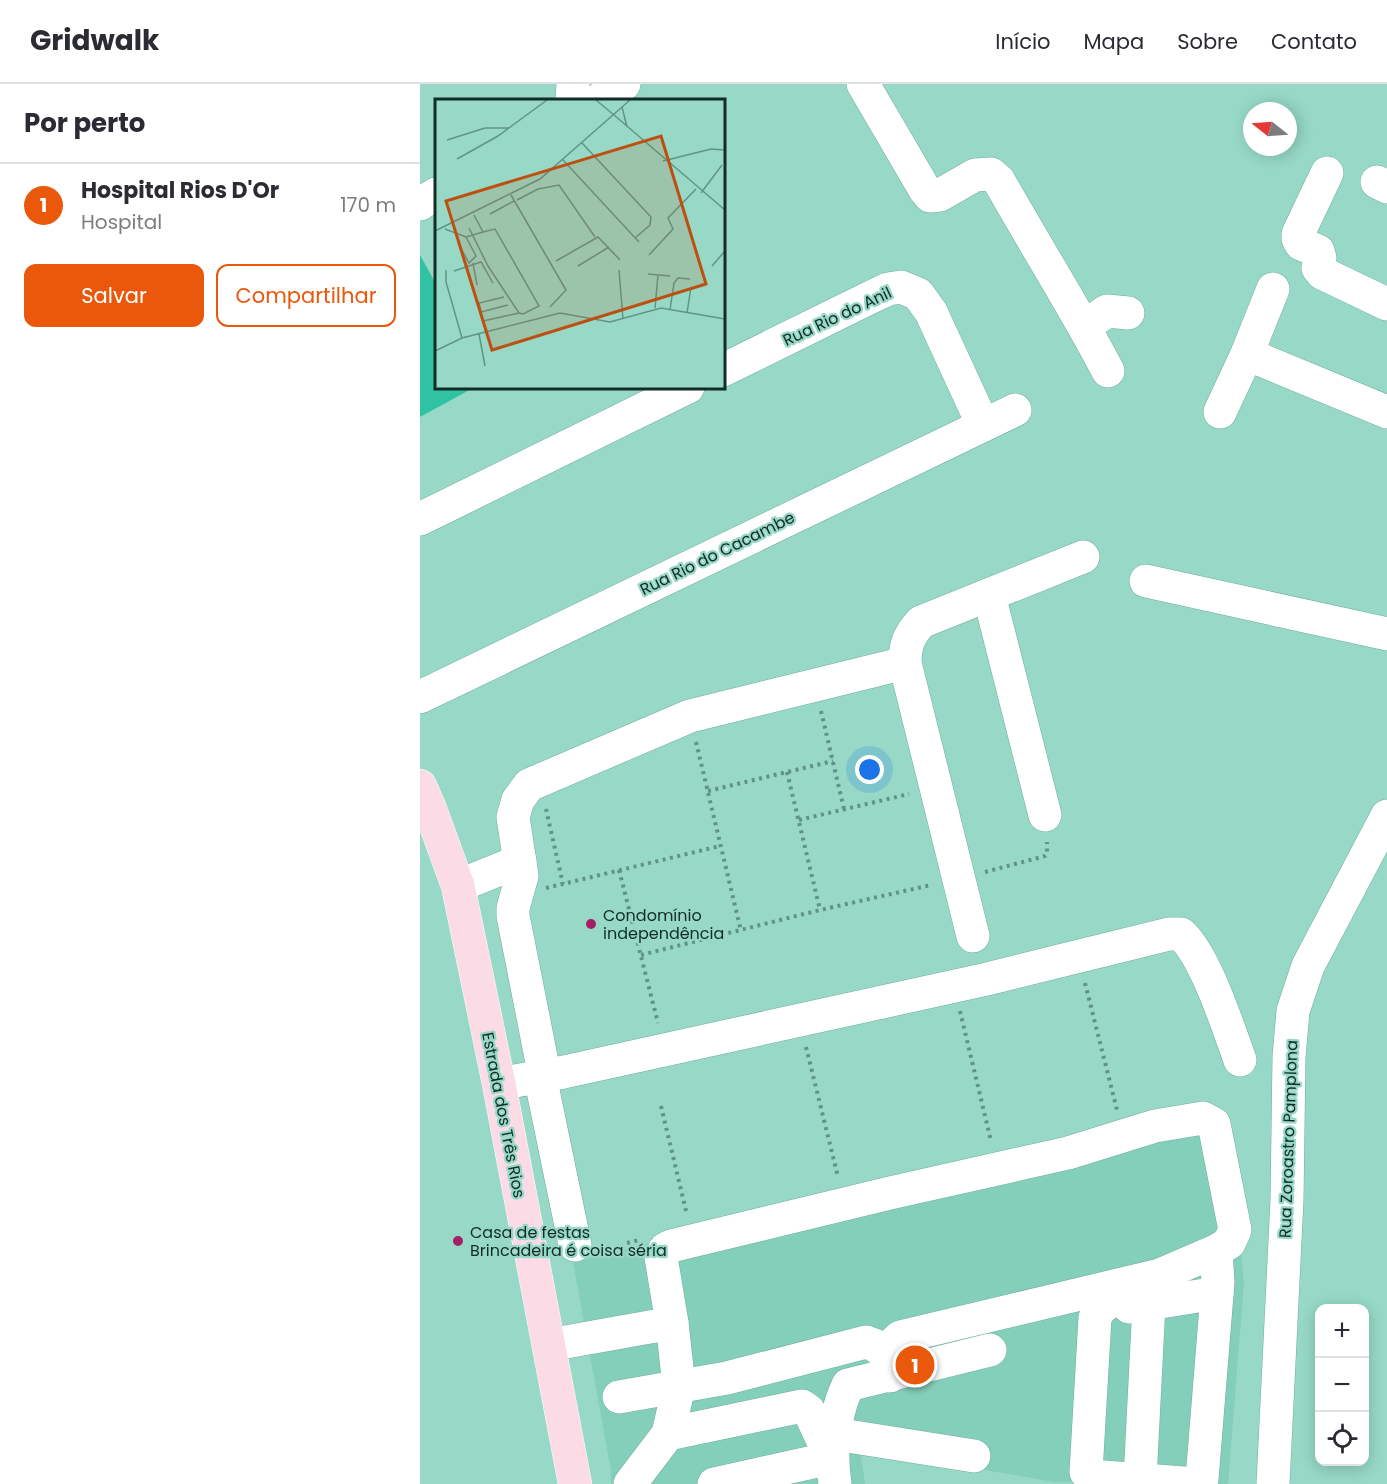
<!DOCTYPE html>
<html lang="pt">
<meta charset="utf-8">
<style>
:root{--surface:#fff;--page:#f2f2f3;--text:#2b2b33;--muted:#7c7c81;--line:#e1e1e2;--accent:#ea580c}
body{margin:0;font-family:Poppins,sans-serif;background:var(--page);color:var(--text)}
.controls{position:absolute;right:18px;bottom:18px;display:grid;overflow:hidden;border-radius:12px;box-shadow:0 3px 15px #0003}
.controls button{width:54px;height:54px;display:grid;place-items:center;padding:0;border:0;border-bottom:2px solid var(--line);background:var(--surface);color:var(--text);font:30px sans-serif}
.compass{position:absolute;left:823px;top:18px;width:54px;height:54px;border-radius:50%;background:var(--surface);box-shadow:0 3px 15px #0003;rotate:287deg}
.you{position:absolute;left:450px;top:686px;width:21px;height:21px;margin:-15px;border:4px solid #fff;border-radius:50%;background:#1a73e8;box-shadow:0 0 0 9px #1a73e833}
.badge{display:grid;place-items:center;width:39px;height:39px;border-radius:50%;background:var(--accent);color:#fff;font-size:20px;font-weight:700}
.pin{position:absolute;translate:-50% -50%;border:3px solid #fff;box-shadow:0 2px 6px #0006}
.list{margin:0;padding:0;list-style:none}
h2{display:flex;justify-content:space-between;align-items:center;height:78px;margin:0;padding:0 24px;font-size:26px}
h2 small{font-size:20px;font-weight:400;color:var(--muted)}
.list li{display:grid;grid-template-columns:39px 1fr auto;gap:18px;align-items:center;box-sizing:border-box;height:84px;padding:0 24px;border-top:2px solid var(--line)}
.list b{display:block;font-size:22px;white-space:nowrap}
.list p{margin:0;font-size:20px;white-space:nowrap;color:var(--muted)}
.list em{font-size:20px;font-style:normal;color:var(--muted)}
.actions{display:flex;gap:12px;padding:18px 24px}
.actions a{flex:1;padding:14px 0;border:2px solid var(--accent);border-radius:12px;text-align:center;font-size:21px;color:var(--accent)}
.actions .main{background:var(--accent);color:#fff}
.icon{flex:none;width:33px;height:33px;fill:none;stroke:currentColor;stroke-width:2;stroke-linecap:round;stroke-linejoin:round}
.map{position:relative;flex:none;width:967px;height:1400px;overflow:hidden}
header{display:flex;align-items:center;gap:36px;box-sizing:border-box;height:84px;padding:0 30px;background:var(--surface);border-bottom:2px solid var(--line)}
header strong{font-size:28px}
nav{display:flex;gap:33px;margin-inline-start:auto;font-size:21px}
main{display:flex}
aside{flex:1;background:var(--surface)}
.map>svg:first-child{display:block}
.built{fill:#84cfba}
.building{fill:#30c3a3}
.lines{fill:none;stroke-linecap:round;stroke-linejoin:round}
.minor-casing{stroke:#6eae9c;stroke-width:34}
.major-casing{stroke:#fff;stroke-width:34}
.path{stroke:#619384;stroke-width:4;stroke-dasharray:3 4.5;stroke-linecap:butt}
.minor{stroke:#fff;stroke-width:33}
.major{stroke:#fadbe6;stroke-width:33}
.poi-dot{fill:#a61e66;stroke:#97d9c6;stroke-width:2}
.labels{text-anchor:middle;stroke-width:4.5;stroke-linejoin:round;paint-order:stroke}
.street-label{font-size:16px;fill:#122d26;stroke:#97d9c6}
.poi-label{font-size:16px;fill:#122d26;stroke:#97d9c6;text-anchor:start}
.inset-road{fill:none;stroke:#629486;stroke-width:1.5}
.view{fill:#bd5011;fill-opacity:0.15;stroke:#bd5011;stroke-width:3}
.inset-edge{fill:none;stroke:#122d26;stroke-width:3}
</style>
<header>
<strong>Gridwalk</strong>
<nav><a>Início</a><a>Mapa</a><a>Sobre</a><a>Contato</a></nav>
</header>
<main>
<aside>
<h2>Por perto<small></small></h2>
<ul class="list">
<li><span class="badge">1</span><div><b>Hospital Rios D'Or</b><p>Hospital</p></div><em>170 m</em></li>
</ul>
<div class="actions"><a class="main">Salvar</a><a>Compartilhar</a></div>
</aside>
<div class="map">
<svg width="967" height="1400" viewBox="0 0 967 1400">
<rect width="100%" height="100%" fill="#97d9c6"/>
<polygon class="built" points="794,1028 816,1116 824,1199 808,1400 634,1398 440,1364 445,1400 191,1400 191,1387 153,1178 688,1048"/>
<polygon class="building" points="0,171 16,200 16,303 55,303 0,333"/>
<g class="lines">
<g class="minor-casing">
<g id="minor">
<path d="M443,0L505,106L510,112L520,111L555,91L571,90L579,97C615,161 654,222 688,287"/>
<polyline points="152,16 153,0"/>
<polyline points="178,16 204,0"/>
<polyline points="907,89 878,150 878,155 881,160 898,167 900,174 898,184 902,189 967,220"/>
<polyline points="957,98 967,103"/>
<polyline points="0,120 16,110"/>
<polyline points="665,242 687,227 708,229"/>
<polyline points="827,270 967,328"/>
<polyline points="303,286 447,215 468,205 481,203 498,210 511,228 563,341"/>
<polyline points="800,328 827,270 853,205"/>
<polyline points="0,435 268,303"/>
<polyline points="726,497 967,550"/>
<polyline points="569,511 625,731"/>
<polyline points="0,613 595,326"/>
<polyline points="38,802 100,777"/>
<path d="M553,852L485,579C485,561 489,551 501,538L663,473"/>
<polyline points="121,973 93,832 93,824 102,792 93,733 98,716 109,701 270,632 485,579"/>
<polyline points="120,992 155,1161"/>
<path d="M79,1000L144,988L567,895L749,850H761C786,873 808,943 820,976"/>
<path d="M715,1210C698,1215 683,1216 675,1234L666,1388L670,1392L777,1400L782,1395L798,1198L796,1167"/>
<polyline points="709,1223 797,1209"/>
<polyline points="252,1239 241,1173 245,1165 251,1162 470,1109 648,1069 735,1042 783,1034 794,1040 815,1146 809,1159 796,1167 740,1191 480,1253 464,1268"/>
<polyline points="129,1261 252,1239 259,1302 248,1350 210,1400"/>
<polyline points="199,1313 307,1294 446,1258 454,1261 464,1268 470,1292"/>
<polyline points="248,1350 382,1322 389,1327 411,1374 294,1400"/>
<polyline points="415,1350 554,1372"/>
<polyline points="720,1396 729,1220"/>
<path d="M415,1400C410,1367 414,1332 428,1301L570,1266"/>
<polyline points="853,1400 867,1116 869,973 873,927 888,882 967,732"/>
</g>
</g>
<g class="major-casing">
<polyline id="major" points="0,702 10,725 38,802 79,1000 155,1400"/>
</g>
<g class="path">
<polyline points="401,627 424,725"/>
<polyline points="276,658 321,847"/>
<polyline points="367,688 400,826"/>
<polyline points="288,707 413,677"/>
<polyline points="126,725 143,800"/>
<polyline points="379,736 489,710"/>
<polyline points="199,786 238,939"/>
<polyline points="565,788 625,772 627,770 627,758"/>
<polyline points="126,804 300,762"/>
<polyline points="221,871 400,826 511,801"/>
<polyline points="665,899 697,1026"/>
<polyline points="540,927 571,1057"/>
<polyline points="386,963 418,1093"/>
<polyline points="241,1022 267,1131"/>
<polyline points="207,1159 219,1156"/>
</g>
<use href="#minor" class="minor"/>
<use href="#major" class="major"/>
</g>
<g class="poi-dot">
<circle cx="171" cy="840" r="6"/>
<circle cx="38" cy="1157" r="6"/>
</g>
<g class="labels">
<g class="street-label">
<text transform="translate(417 232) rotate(-25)" y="6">Rua Rio do Anil</text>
<text transform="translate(297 469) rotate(-26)" y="6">Rua Rio do Cacambe</text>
<text transform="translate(84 1031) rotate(79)" y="6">Estrada dos Três Rios</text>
<text transform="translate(868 1055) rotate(-88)" y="6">Rua Zoroastro Pamplona</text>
</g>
<g class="poi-label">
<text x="183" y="837">Condomínio<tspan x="183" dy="18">independência</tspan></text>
<text x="50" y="1154">Casa de festas<tspan x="50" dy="18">Brincadeira é coisa séria</tspan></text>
</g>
</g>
<g transform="translate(15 15)">
<rect width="290" height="290" fill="#97d9c6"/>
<path class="inset-road" d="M161,1L179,16M187,8L192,28M179,16L290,111M12,41L50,29H74M147,44L216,118L215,126L200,139M22,60L63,37L112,1M128,61L204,143M228,62L276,50L290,51M266,94L287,66M76,96L131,191L115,208M82,101L103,90L124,86L160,138M55,115L79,102M34,129L53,167L84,214L88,215L104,207L60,130L48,133M10,130L31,138L48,133L39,116M0,132L105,80L195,1M23,144L34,164L41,157L31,138M214,156L238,130L233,119L261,90M121,162L163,138L185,161M38,164L42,186M143,167L174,148M277,167L290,152M11,171V183L27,239M184,171L188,220M19,172L46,163L58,184M213,175L235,177M69,198L44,204L48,222L84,214M220,209L223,176M235,211L239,184L243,179L255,180M46,213L73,206M252,214L256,188M44,235L50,267M0,252L27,239L125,214L175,223L226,209L290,220"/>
<path class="view" d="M226,37L271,185L57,251L11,102Z"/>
<rect width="290" height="290" class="inset-edge"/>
</g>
</svg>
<div class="controls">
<button>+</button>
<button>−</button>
<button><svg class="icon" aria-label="locate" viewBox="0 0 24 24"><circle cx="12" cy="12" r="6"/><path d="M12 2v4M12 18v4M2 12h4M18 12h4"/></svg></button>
</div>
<svg class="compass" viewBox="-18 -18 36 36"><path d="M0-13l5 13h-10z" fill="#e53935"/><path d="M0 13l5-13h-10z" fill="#7c7c81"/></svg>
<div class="you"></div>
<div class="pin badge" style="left:495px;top:1281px">1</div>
</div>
</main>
